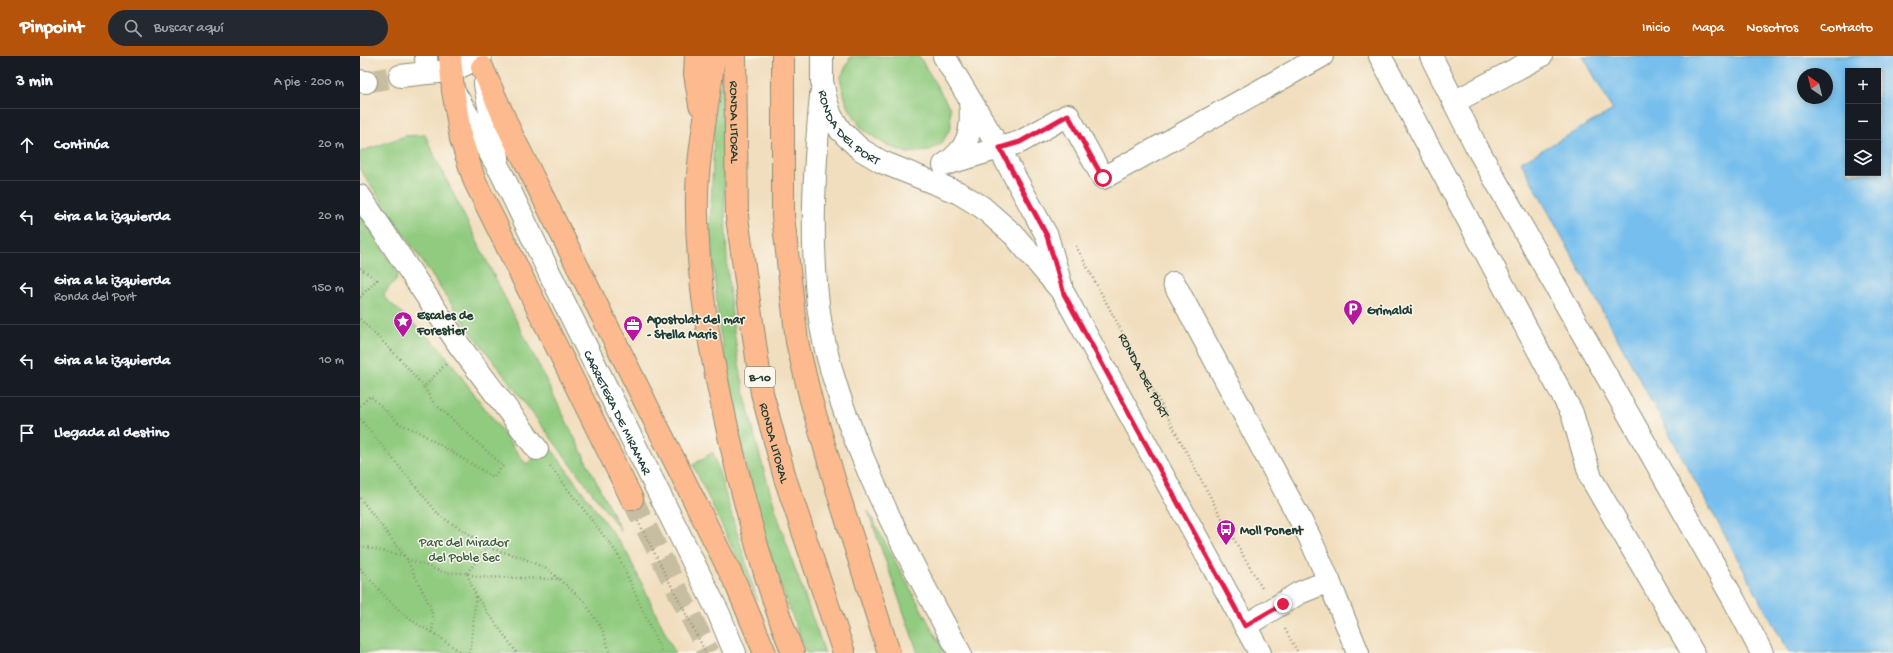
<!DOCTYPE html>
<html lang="es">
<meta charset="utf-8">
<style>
:root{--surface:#171b24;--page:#242831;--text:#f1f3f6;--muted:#9ea1a6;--line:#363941;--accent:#b45309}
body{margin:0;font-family:"Gochi Hand",sans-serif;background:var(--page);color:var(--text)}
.controls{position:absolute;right:12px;top:12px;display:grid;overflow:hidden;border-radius:0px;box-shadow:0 2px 6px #0003}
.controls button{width:36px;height:36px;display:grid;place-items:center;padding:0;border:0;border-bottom:1px solid var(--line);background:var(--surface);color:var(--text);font:20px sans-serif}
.compass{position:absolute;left:1437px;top:12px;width:36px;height:36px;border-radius:50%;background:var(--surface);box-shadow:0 2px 6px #0003;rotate:325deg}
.stop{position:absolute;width:12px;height:12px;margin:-9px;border:3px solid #e11d48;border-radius:50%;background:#fff}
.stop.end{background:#e11d48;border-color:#fff;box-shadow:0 1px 4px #0008}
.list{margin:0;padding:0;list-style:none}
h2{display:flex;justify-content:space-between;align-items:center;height:52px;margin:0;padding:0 16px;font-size:17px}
h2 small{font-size:13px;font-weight:400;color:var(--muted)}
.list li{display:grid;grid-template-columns:26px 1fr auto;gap:12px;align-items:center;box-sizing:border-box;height:72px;padding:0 16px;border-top:1px solid var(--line)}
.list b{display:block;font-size:15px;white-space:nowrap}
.list p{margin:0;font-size:13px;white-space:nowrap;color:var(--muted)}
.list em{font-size:13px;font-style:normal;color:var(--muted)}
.icon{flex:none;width:22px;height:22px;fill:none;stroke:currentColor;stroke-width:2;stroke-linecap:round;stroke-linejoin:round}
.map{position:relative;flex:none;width:1533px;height:597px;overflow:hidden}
header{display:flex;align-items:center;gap:24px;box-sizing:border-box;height:56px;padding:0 20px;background:var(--accent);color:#fff}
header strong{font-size:19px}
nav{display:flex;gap:22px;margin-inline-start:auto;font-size:14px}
.search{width:280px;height:36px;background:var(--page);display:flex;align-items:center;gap:10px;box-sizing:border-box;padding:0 14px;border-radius:22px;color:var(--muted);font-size:15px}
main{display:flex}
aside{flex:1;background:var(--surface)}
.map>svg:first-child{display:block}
.green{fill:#90cb7f;stroke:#58845a}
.water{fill:#74beed;stroke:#4a7e90;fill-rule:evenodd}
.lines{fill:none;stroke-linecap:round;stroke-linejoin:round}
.minor-tunnel{stroke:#c7bea2;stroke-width:22;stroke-dasharray:22 11;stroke-linecap:butt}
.highway-tunnel{stroke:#c7bea2;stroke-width:22;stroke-dasharray:22 11;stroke-linecap:butt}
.minor-casing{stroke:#888e79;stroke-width:24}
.major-casing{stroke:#888e79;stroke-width:24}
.highway-casing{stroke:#888e79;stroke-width:24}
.path{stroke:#888e79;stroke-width:2.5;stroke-dasharray:1 3;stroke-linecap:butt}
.minor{stroke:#fff;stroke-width:22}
.major{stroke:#fcba8e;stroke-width:22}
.highway{stroke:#fcba8e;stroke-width:22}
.route{stroke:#e11d48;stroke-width:5}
.labels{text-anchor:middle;stroke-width:3;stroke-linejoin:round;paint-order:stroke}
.shield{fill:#fbf7ec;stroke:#61756b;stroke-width:1}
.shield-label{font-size:12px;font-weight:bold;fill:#1f3d34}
.street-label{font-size:13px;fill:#1f3d34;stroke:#fbf7ec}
.poi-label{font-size:13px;font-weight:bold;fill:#1f3d34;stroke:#fbf7ec;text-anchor:start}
.park-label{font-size:13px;fill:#3b6047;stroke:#fbf7ec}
</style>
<header>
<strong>Pinpoint</strong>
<div class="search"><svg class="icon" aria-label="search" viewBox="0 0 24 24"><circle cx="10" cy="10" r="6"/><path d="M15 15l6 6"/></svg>Buscar aquí</div>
<nav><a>Inicio</a><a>Mapa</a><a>Nosotros</a><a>Contacto</a></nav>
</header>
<main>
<aside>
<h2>3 min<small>A pie · 200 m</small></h2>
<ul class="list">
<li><svg class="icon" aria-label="ahead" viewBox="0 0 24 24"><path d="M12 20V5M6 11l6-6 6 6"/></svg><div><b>Continúa</b></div><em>20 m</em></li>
<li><svg class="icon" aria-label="left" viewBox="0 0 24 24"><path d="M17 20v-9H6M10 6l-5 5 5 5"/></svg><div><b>Gira a la izquierda</b></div><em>20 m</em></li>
<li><svg class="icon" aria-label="left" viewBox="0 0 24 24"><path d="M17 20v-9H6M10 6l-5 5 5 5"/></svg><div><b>Gira a la izquierda</b><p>Ronda del Port</p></div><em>150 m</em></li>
<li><svg class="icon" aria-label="left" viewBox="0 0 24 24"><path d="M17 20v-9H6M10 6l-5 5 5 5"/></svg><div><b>Gira a la izquierda</b></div><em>10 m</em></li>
<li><svg class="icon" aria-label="arrive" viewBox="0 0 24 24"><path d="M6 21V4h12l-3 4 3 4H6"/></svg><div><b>Llegada al destino</b></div></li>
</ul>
</aside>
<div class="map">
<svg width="1533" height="597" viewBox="0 0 1533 597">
<rect width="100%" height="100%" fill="#fbf7ec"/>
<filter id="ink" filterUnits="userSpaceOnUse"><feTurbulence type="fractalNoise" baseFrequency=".025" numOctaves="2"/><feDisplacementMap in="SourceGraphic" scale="8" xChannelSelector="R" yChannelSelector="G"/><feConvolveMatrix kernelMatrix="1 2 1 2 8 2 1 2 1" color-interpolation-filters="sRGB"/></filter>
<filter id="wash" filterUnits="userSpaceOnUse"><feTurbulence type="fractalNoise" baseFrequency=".012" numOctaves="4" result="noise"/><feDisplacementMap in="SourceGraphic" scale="16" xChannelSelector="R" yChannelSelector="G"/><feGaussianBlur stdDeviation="0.9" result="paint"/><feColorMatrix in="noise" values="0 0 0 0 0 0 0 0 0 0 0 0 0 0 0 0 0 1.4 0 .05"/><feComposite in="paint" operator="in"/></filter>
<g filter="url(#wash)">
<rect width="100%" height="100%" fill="#f1debe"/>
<g class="green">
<polygon points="491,0 559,0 590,52 591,71 582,87 568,95 548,97 526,89 502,73 487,49 480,23"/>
<path d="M363,28C366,110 362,193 374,275C389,386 427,492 465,597H446L420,527L394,449L359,272L350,174L356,34Z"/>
<polygon points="65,79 77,105 261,475 100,261 0,113 0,96 45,80"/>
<path d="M0,157L38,218C37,227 25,231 24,241L81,293L166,408L190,391L267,497L315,597H0Z"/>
<polygon points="353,396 397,544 333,409"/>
<polygon points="508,455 585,597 558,597"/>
</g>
<path class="water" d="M1223,0H1533V597H1429L1161,106L1253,54ZM1488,15H1518V117H1488ZM1443,18H1467V42H1443Z"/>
</g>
<g filter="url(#ink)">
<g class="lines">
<polyline class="minor-tunnel" points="6,26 40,20"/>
<polyline class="highway-tunnel" points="272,443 349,597"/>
<g class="minor-casing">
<g id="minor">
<path id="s2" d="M462,0V25L466,44L471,60L481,75L500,93L522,106L599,137L622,151L654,179L704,238L900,597"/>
<polyline points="584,0 639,92 687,180 701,229"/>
<polyline points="1020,0 1212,357 1231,422 1333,597"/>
<polyline points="1071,0 1116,90 1374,544 1402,597"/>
<polyline points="67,17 92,15 121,0"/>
<polyline points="40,20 67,17 66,0"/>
<polyline points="0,25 6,26"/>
<polyline points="125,28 138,101"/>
<path id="s3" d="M93,34L141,116L190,218L359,558L375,597"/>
<path d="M461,39C454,114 449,196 461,270C470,320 488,368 508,414C535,477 567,537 600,597"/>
<polyline points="1094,46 1181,0"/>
<polyline points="586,108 660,86 708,59 743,122 962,0"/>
<path d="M584,109C610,92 613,73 610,45"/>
<polyline points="0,140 99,289 177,393"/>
<polyline points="814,227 949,480 969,525 939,537 885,570"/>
<polyline points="969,525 998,597"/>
</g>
</g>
<g class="major-casing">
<polyline id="major" points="90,0 93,34"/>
</g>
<g class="highway-casing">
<g id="highway">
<polyline points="336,0 335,18 340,49"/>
<path d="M354,0C349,46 338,91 337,137C335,219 351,300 369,380C386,453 405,527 433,597"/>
<path id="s4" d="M375,0L377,161L402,337L425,422L484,597"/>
<polyline points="423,0 423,160 437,286 451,344 479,440 529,597"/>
<polyline points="122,11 150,75 376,528 405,597"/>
<polyline points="93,34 101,83 115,126 272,443"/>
</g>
</g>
<g class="path">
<path id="s1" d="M716,190L859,457L903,534"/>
<polyline points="0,212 17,224 0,241"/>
<polyline points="0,263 41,304 64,331"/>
<polyline points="0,350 10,340 40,368 57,375 133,421 143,410 73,346 64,331 86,308"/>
<polyline points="0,363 80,460 133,493 161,501 189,514 199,523"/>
<polyline points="190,410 257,497 302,597"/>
<path d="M0,442L46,502L70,550L74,565L72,576C41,562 22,537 0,512"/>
<polyline points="278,465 346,597"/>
<polyline points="0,490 44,500"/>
<polyline points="47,503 86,517 107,517 117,521 199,523 223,544 243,575 250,597"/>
<polyline points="107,517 128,490"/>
<polyline points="107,518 116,540 157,597"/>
<polyline points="925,573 938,597"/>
<polyline points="72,576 102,597"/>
<polyline points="108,597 111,589 116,540"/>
</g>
<use href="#minor" class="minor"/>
<use href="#major" class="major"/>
<use href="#highway" class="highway"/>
</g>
</g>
<g class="lines" filter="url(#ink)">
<polyline class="route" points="743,122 708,59 660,86 640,92 687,180 704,238 885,570 923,548"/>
</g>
<defs>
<g id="parking-pin" transform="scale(1)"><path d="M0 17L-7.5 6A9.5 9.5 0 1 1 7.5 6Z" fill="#b5179e" stroke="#fbf7ec"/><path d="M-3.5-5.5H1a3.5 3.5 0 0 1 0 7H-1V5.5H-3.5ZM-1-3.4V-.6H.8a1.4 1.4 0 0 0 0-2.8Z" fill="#fff"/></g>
<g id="sight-pin" transform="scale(1)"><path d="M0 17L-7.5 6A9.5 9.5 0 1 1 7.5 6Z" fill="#b5179e" stroke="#fbf7ec"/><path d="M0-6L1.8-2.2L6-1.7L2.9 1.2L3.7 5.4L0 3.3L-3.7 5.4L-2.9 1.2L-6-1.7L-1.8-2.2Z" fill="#fff"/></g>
<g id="office-pin" transform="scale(1)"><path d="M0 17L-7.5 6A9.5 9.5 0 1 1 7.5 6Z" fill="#b5179e" stroke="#fbf7ec"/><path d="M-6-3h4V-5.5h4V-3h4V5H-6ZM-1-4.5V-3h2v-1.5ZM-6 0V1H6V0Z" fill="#fff"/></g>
<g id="bus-pin" transform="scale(1)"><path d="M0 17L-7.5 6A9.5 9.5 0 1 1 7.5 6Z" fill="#b5179e" stroke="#fbf7ec"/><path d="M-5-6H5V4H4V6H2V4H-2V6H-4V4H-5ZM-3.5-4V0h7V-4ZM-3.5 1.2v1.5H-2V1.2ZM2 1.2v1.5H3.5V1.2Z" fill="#fff"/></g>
</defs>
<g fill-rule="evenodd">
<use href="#parking-pin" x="993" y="253"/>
<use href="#sight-pin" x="43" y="265"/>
<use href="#office-pin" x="273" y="269"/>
<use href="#bus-pin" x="866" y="473"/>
</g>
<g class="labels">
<rect class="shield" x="385" y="311" width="30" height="20" rx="3"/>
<g class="shield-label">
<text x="400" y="325">B-10</text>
</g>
<g class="street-label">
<text dy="5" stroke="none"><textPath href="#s4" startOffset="66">RONDA LITORAL</textPath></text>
<text dy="5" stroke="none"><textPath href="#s2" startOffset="81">RONDA DEL PORT</textPath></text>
<text dy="5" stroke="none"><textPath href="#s1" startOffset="146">RONDA DEL PORT</textPath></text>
<text dy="5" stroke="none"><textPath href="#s3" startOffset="362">CARRETERA DE MIRAMAR</textPath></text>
<text dy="5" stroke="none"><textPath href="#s4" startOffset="390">RONDA LITORAL</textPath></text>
</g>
<g class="poi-label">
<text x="1007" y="258">Grimaldi</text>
<text x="57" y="263">Escales de<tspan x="57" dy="15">Forestier</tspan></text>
<text x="287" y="267">Apostolat del mar<tspan x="287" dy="15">- Stella Maris</tspan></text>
<text x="880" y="478">Moll Ponent</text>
</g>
<g class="park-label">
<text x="104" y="490">Parc del Mirador<tspan x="104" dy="15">del Poble Sec</tspan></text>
</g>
</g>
</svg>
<div class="controls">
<button>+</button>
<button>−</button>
<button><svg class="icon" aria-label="layers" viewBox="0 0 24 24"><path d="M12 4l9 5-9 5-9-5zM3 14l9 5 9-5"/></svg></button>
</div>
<svg class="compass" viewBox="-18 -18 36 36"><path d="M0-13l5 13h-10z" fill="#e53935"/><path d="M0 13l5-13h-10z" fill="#9ea1a6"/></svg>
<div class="stop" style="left:743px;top:122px"></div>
<div class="stop end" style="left:923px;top:548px"></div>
</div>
</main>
